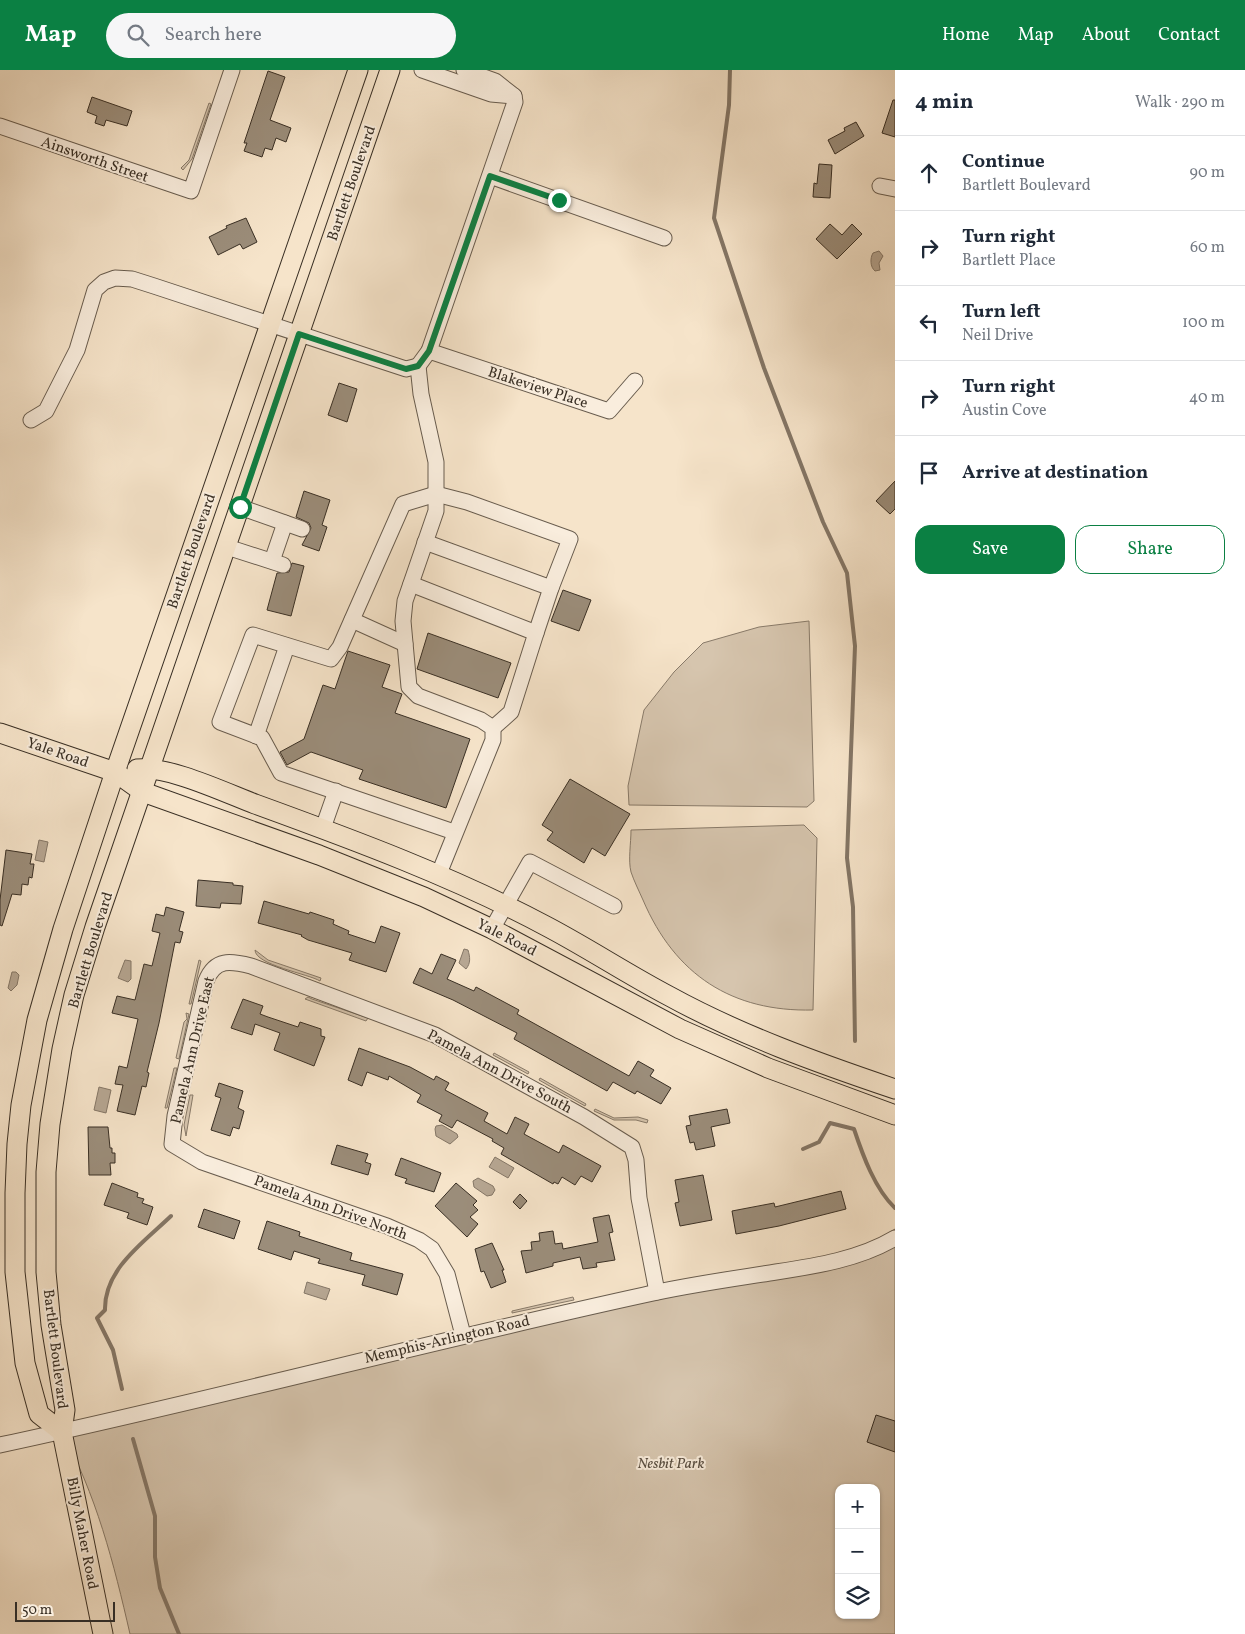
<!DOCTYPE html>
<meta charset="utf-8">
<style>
:root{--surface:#fff;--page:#f6f6f7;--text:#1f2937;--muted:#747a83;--line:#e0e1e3;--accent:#0b8043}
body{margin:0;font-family:Vollkorn,serif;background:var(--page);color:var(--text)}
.controls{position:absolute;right:15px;bottom:15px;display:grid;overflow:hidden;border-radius:10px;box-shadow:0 1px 4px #0004}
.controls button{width:45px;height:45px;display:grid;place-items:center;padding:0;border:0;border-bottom:1px solid var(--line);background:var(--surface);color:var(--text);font:25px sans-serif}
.scale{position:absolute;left:15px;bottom:12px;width:100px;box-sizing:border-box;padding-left:5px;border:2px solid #392f24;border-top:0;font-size:14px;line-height:18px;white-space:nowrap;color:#392f24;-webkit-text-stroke:4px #f9eddd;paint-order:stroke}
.stop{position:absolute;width:15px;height:15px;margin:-11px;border:4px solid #0b8043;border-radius:50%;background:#fff}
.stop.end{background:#0b8043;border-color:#fff;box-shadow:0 1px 5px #0008}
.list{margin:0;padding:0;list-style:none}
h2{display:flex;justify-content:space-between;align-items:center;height:65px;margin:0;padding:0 20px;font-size:21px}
h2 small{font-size:16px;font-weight:400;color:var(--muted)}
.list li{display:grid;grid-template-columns:32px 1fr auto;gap:15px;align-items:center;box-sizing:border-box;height:75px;padding:0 20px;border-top:1px solid var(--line)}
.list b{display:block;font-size:19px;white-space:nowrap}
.list p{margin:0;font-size:16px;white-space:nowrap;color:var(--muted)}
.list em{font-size:16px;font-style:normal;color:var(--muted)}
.actions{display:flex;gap:10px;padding:15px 20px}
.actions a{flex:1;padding:11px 0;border:1px solid var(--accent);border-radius:15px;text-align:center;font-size:18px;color:var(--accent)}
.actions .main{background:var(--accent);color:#fff}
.icon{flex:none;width:28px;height:28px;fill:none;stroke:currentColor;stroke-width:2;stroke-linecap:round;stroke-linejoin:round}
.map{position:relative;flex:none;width:895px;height:1564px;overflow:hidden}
header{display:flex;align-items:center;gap:30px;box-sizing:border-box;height:70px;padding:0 25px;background:var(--accent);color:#fff}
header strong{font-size:24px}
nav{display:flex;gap:28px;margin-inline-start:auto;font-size:18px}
.search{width:350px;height:45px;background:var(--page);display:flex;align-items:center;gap:12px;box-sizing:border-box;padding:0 18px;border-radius:28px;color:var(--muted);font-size:19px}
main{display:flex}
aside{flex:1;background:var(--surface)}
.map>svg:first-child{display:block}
.green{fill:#d6c5ae;stroke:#887a69;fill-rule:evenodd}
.water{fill:#b6a692;stroke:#847666}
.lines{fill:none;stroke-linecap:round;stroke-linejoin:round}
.stream{stroke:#847666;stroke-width:4}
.building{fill:#9b8d7a;stroke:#392f24}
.minor-casing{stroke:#685c4e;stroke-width:17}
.major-casing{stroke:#392f24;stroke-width:21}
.minor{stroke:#f9eddd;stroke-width:15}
.major{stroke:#f6e4ca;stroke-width:19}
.route{stroke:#0b8043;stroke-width:6}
.labels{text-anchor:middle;stroke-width:4;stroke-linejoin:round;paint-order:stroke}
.street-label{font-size:15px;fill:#392f24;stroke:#f9eddd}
.park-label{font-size:15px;font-style:italic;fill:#584d40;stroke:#f9eddd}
</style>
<header>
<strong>Map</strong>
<div class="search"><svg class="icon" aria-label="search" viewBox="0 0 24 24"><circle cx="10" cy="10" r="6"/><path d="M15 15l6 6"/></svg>Search here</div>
<nav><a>Home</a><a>Map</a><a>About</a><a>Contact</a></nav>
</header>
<main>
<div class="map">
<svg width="895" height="1564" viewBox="0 0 895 1564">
<rect width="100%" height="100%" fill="#f6e4ca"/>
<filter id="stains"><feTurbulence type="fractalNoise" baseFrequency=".004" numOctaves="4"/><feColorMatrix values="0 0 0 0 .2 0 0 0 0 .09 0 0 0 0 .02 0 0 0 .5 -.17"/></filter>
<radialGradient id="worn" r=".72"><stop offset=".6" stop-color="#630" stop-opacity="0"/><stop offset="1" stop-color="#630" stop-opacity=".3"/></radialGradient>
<g class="green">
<polygon points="209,33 211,34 192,89 183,100 181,98 189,90"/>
<polygon points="809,551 814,731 807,737 629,735 628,716 644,640 674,602 703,573 759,557"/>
<path d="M804,755L817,768L813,940C732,942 675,905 643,830C639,821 634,811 631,802C628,790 631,773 631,760Z"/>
<path d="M255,880L268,890L321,908L320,911C309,904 255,895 255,880Z"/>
<polygon points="199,890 201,891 191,934 189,934"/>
<polygon points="308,927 312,929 368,948 366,951 305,929"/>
<polygon points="186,943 189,944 179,989 176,988 184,952 187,949"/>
<polygon points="494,983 529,1002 528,1004 493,985"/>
<polygon points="174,998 177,998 167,1038 165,1038"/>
<polygon points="540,1008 586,1034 585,1036 539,1010"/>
<polygon points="190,1025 193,1025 186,1066 184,1055"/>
<polygon points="595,1039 614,1048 638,1047 648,1050 647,1053 636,1050 614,1050 594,1041"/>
<path d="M895,1159V1564H130C114,1494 96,1423 61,1361L826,1187L872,1173ZM839,1418H876V1545H839Z"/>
<polygon points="573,1227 574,1230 512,1243 512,1241"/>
</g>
<g class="water">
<path d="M879,181L883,186L879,193L880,200L875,201C870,197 870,188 873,183Z"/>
<polygon points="39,770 48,772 44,792 35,790"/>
<path d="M464,879L468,880C470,887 471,893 466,899L459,893Z"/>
<polygon points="125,890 131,891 131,909 128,912 118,908"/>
<polygon points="16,902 19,905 17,915 11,921 8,918 12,902"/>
<polygon points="99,1017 111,1020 106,1043 94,1040"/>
<polygon points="442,1055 457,1064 458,1067 450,1074 436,1066 435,1059 436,1056"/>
<polygon points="495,1087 514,1098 508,1108 489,1097"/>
<polygon points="478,1108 493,1116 495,1120 492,1125 487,1126 474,1117 473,1111"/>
<polygon points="307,1212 330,1219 326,1230 304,1223"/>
</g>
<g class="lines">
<g class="stream">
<polyline points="730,0 729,35 714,148 764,298 823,452 847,503 855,576 847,788 853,837 855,971"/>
<path d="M803,1079L819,1072L830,1053L854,1059C863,1086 875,1119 895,1138"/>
<path d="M122,1319L113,1280L97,1248L105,1240C104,1199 144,1172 171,1146"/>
<polyline points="133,1369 155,1446 155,1487 160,1518 179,1564"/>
</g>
</g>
<g class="building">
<polygon points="268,1 285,7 270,50 291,58 286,72 276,68 272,80 265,78 262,87 244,81 247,73 244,73"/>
<polygon points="92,27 132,41 127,56 106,50 104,56 95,53 97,46 87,42"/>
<polygon points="893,30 895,30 895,67 882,63"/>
<polygon points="856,52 864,66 835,84 828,70 845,61 844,58"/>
<polygon points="819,94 832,95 830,128 813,127 814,113 817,114"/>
<polygon points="246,148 257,172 243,179 240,174 218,185 209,167 227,158 226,156"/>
<polygon points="830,154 842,165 852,154 862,164 837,189 816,169"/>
<polygon points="339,313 357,319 347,352 328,345"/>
<polygon points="895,411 895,439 890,444 876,431"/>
<polygon points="304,421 330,430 322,455 327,457 319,481 302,475 311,458 309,453 296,447"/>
<polygon points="292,493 304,496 291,546 267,540 277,503 289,502"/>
<polygon points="563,520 591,530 579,561 551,551"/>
<polygon points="428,563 511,593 498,628 417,599"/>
<polygon points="348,581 390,595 382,617 402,624 395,643 470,669 446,738 359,709 363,700 311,682 287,695 280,682 304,669 323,615 335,619"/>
<polygon points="570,709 630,744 605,786 592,778 584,793 547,770 553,762 542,755"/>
<polygon points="6,780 32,784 30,794 34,794 32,808 29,807 28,815 22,814 21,825 12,824 2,856 0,855 0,830"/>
<polygon points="198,810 233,813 233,815 243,816 241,834 221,833 220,838 196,836"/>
<polygon points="264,831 309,844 310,842 334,850 333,854 349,861 348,864 375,873 381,856 400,863 386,902 349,890 352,883 308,870 301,866 302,865 258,853"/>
<polygon points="166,837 184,842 179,861 183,862 180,873 175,872 159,953 147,1002 149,1003 146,1017 142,1016 135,1045 117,1041 123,1015 115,1014 119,996 127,998 138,949 112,943 117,926 135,930 144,894 152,896 160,863 152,861 156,844 164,846"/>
<polygon points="441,884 456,890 447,909 474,921 476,917 519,940 517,944 629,1006 638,991 654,1000 650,1006 671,1018 661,1034 637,1021 635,1024 613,1012 607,1021 514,969 517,963 453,930 413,913 420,898 432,904"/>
<polygon points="243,929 263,936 260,944 268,947 298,957 300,952 321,959 321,966 325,967 314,996 274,980 280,963 255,954 252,965 231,958"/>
<polygon points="359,978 410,997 434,1010 436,1006 449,1013 445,1020 488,1043 484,1051 507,1064 515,1047 529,1054 524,1064 559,1083 563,1075 601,1096 592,1112 581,1106 575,1115 562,1107 558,1114 554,1112 553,1114 501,1084 504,1078 492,1071 493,1069 457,1050 452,1058 439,1051 442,1045 417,1032 421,1025 389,1006 388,1010 367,1002 362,1016 348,1010"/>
<polygon points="219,1013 243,1021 238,1038 244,1041 239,1059 233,1057 230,1066 211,1060 221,1028 215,1026"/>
<polygon points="727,1039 730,1053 711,1057 715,1076 696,1080 694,1072 690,1073 686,1056 691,1055 689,1046"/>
<polygon points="88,1057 108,1057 110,1078 112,1078 112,1083 115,1083 115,1093 110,1093 111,1105 89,1105"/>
<polygon points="337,1075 368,1084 365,1092 371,1094 368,1105 331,1094"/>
<polygon points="401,1088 441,1103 434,1122 405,1113 407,1109 395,1105"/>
<polygon points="703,1105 712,1150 680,1156 675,1133 679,1132 675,1110"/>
<polygon points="112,1113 138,1123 137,1127 144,1129 142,1133 153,1137 147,1155 127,1148 129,1143 104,1135"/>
<polygon points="456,1113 477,1131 473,1135 478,1140 470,1147 478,1154 467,1167 435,1136"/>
<polygon points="841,1121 846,1139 779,1156 736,1164 732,1141 774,1133 775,1137"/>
<polygon points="520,1124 527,1131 520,1139 513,1132"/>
<polygon points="204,1139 240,1151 234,1169 198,1157"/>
<polygon points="609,1145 613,1162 609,1163 615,1190 596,1193 597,1197 583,1199 580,1187 553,1193 553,1196 526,1203 521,1181 532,1180 531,1172 540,1171 539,1163 553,1161 555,1174 562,1173 563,1179 598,1172 593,1148"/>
<polygon points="267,1151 300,1162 299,1166 352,1183 350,1190 403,1204 397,1225 362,1215 365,1205 318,1193 320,1189 294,1181 291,1190 258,1179"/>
<polygon points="492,1173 504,1200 502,1200 506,1212 491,1218 484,1201 481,1202 475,1179"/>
<polygon points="876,1345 895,1351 895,1382 867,1372"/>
</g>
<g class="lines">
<g class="minor-casing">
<g id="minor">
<polyline points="422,0 491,24 514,26"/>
<polyline points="0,56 191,121 232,0"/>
<polyline points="490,106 664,168"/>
<polyline points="880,116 895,119"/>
<polyline points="429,281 609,341 635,311"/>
<polyline points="418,296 421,324 436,392 436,441 405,531 403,551 409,617 418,626 481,650 493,658 493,670 438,806"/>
<polyline points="418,296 429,281 515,32 514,26 495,11 464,0"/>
<polyline points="31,350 46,341 77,280 95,220 104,212 115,208 132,209 154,216 406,299 418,296"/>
<polyline points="240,437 302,459"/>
<polyline points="425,472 551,518 536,563"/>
<polyline points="227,477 283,495"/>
<polyline points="272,491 285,453"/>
<polyline points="411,514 536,563 511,642 493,658"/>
<polyline points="352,550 405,574"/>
<polyline points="256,666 287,576"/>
<polyline points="323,758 336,721"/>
<polyline points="454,762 281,703 262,668 220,652 253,565 331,589 340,577 403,434 436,424 467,432 570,469 551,518"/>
<polyline points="492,859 530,792 614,836"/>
<path d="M463,1265L447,1204L432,1179L419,1170L387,1156L202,1092L172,1074L175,1046L206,911C215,888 231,891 251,896L435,965L584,1047L632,1077L636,1090L639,1128L657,1222"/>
<path d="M0,1375C215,1329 428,1272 644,1225C687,1215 732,1209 776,1202C816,1196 860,1189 895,1168"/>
</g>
</g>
<g class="major-casing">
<g id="major">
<polyline points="0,663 115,702 143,722 319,785 424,827 492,859 680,959 768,998 895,1045"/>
<path d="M137,699C167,695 226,723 255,734C354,770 454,807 546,856C588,878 627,904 669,926C740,965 818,993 895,1019"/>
<polyline points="62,1362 39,1344 25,1293 15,1202 15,1123 17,1074 21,1035 37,950 63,859 115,702 358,0"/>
<polyline points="103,1564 62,1362 65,1340 51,1255 46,1202 46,1102 50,1054 62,979 74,925 95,857 390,0"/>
</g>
</g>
<use href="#minor" class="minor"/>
<use href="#major" class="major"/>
</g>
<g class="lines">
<polyline class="route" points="240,437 299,264 406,299 418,296 429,281 490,106 559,130"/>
</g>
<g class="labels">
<g class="street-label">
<text transform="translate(95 89) rotate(19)" y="5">Ainsworth Street</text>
<text transform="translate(351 113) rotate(-71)" y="5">Bartlett Boulevard</text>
<text transform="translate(538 317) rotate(18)" y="5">Blakeview Place</text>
<text transform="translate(191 481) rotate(-71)" y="5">Bartlett Boulevard</text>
<text transform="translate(58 682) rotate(19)" y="5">Yale Road</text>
<text transform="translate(507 867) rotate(27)" y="5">Yale Road</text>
<text transform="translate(90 880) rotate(-73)" y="5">Bartlett Boulevard</text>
<text transform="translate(192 980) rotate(-77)" y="5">Pamela Ann Drive East</text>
<text transform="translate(500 1001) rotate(28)" y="5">Pamela Ann Drive South</text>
<text transform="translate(331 1137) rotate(20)" y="5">Pamela Ann Drive North</text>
<text transform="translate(447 1269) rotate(-13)" y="5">Memphis-Arlington Road</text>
<text transform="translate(56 1279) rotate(83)" y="5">Bartlett Boulevard</text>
<text transform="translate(83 1463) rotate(79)" y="5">Billy Maher Road</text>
</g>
<g class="park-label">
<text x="671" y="1398">Nesbit Park</text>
</g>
</g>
<rect width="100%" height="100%" filter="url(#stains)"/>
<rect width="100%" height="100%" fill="url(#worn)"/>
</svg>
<div class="controls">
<button>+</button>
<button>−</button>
<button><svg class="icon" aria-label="layers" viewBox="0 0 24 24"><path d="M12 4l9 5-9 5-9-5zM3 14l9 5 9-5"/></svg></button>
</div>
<div class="scale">50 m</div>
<div class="stop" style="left:240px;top:437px"></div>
<div class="stop end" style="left:559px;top:130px"></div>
</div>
<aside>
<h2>4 min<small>Walk · 290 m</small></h2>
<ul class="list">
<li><svg class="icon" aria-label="ahead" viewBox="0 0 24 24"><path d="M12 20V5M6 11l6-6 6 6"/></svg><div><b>Continue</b><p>Bartlett Boulevard</p></div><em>90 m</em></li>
<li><svg class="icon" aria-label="right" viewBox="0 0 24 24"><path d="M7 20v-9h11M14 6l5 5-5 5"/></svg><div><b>Turn right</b><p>Bartlett Place</p></div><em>60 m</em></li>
<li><svg class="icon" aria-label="left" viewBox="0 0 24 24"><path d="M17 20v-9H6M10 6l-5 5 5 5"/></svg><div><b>Turn left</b><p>Neil Drive</p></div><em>100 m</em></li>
<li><svg class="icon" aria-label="right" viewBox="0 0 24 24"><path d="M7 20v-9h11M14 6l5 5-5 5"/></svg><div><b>Turn right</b><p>Austin Cove</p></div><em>40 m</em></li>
<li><svg class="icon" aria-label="arrive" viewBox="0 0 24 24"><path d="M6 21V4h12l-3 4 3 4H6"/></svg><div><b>Arrive at destination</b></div></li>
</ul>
<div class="actions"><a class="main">Save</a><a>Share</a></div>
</aside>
</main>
